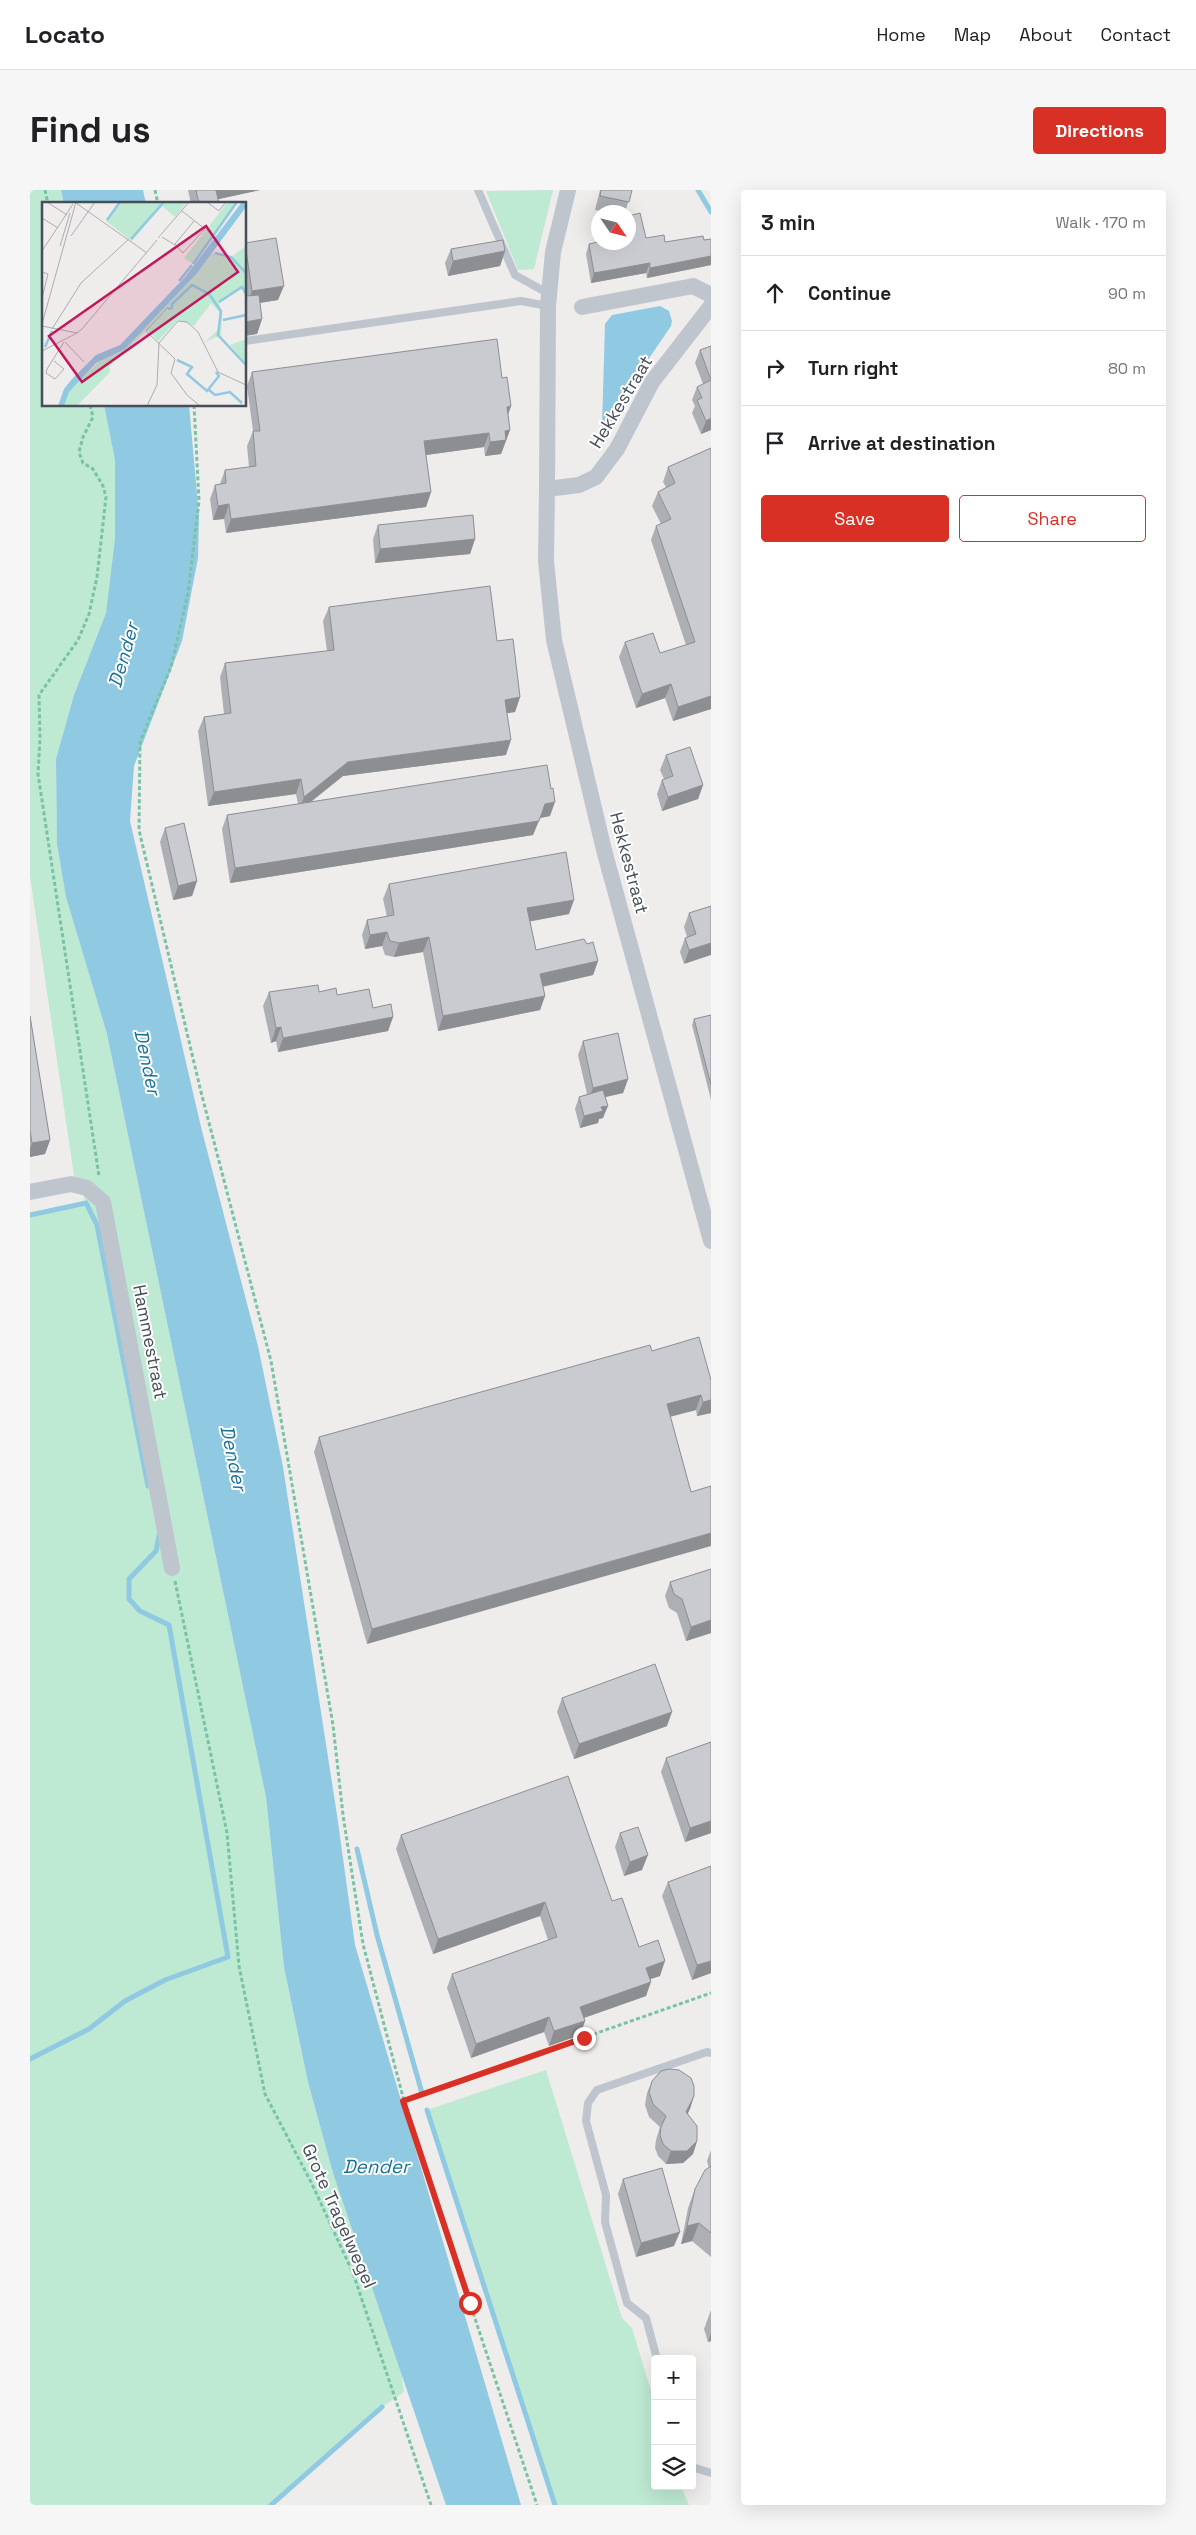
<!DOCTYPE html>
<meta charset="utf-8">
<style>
:root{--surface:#fff;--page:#f6f6f6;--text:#202124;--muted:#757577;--line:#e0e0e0;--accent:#d93025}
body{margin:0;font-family:"Space Grotesk",sans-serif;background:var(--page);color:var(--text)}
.controls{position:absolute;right:15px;bottom:15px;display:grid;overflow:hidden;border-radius:5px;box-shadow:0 5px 20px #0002}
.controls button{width:45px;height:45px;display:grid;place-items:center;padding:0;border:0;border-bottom:1px solid var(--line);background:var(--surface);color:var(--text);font:25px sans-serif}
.compass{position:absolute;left:561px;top:15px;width:45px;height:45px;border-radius:50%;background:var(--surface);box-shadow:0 5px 20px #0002;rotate:125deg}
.stop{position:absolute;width:15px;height:15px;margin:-11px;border:4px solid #d93025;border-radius:50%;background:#fff}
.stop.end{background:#d93025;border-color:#fff;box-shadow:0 1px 5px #0008}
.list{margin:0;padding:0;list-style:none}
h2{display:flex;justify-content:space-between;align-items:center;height:65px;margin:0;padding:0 20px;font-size:21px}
h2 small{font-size:16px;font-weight:400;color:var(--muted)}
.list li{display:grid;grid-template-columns:32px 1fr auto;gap:15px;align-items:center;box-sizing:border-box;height:75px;padding:0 20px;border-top:1px solid var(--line)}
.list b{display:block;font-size:19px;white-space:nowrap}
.list em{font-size:16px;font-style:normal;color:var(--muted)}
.actions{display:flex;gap:10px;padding:15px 20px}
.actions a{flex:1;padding:11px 0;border:1px solid var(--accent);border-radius:5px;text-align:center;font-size:18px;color:var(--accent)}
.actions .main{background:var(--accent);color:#fff}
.icon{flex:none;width:28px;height:28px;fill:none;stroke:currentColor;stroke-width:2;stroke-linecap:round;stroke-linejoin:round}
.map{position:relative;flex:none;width:681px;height:2315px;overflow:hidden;border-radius:5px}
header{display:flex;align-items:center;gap:30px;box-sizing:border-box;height:70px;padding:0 25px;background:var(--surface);border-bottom:1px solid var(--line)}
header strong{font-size:24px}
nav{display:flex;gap:28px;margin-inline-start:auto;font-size:18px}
.intro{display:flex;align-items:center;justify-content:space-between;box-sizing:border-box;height:120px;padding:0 30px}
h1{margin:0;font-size:35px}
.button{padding:12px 22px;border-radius:5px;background:var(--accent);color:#fff;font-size:18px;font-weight:700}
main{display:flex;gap:30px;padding:0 30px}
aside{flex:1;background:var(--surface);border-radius:5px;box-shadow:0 5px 20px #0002}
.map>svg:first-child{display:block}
.green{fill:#bee9d2}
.water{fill:#8fc9e2}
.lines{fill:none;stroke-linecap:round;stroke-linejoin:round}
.stream{stroke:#8fc9e2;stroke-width:5}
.path{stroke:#79c3a5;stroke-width:3;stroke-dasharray:4 2.5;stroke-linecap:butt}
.service{stroke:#bec5cd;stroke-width:8}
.minor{stroke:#bec5cd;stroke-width:16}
.wall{fill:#aeafb4}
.shaded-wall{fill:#8d8e92}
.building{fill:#cacbd1;stroke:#8d8e92}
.route{stroke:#d93025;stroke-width:6}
.labels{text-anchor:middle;stroke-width:4;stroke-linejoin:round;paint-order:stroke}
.street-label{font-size:18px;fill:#464e57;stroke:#fff}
.water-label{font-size:19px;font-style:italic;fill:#1a7297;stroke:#fff}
.inset-river{fill:none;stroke:#8fc9e2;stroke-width:2.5}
.inset-road{fill:none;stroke:#abadb0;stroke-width:1}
.view{fill:#c2185b;fill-opacity:0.15;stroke:#c2185b;stroke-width:2.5}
.inset-edge{fill:none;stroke:#464e57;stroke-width:2.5}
</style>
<header>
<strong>Locato</strong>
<nav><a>Home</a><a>Map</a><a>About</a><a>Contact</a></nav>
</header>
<div class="intro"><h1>Find us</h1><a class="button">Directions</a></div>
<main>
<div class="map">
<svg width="681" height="2315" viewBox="0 0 681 2315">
<rect width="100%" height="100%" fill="#efecec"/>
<g class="green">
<polygon points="0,0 31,0 34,14 14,14 14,215 74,215 85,270 85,348 76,423 44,505 26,569 27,654 36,707 77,844 236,1607 254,1777 278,1892 303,1983 333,2063 371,2181 374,2202 352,2217 241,2315 0,2315 0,1025 56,1012 44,986 0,686"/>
<polygon points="523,0 504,79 488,80 456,1"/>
<polygon points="516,1880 592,2128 602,2138 625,2214 625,2296 651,2296 659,2315 525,2315 397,1920"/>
</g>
<g class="water">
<polygon points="31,0 113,0 116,14 34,14"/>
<polygon points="630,116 639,121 642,131 641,136 592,208 579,238 572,237 575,134 582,125"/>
<polygon points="74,215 159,215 169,326 168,368 152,451 104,576 100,631 171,937 228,1156 253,1277 307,1625 325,1755 491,2315 416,2315 303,1983 278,1892 254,1777 236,1607 77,844 36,707 27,654 26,569 44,505 76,423 85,348 85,270"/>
</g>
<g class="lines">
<g class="stream">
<polyline points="668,0 681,22"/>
<polyline points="0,1025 56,1013 67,1035 118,1296"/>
<polyline points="327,1659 347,1745 392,1903"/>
<polyline points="0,1869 59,1839 95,1811 135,1790 198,1767 139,1435 110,1421 99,1409 99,1389 126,1361 129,1346"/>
<polyline points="397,1920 525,2315"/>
<polyline points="241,2315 352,2217"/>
</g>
<g class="path">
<polyline points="15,0 18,14"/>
<polyline points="125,0 128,14"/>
<polyline points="60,215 63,227 53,247 49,262 53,273 63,279 73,296 76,307 67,387 59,424 48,450 9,505 10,548 8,584 69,986"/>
<polyline points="164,215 169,311 158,403 141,477 110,552 109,640 171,902 241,1171 303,1535 313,1625 333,1754 379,1930 507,2315"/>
<polyline points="145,1391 197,1643 209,1776 235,1904 282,1994 323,2083 401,2315"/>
<polyline points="373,1911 681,1803"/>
</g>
<g class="service">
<polyline points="448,0 485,85 519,104"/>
<polyline points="215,151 491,111 518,116"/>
<polyline points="627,2169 616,2128 597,2113 575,2032 576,2005 556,1931 558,1913 567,1900 677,1862 681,1863"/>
<polyline points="662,2277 681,2283"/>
</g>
<g class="minor">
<polyline points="681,116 622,192 587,259 566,287 549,295 517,299 516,371 524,450 574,660 681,1051"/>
<polyline points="552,117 663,96 681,105"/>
<polyline points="517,299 518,116 523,62 538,0"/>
<polyline points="0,1002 41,994 57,998 73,1012 142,1378"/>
</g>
</g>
<g class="wall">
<polygon points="158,0 230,0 188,9 189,14 161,14"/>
<polygon points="570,0 602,0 595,22 575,22 565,20"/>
<polygon points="598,26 616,48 635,52 674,50 681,49 681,75 617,88 616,83 561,93 556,64 559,54 598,52"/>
<polygon points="215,53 248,110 230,113 232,129 227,144 215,106"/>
<polygon points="421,59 475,61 470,76 418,86 415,73"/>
<polygon points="681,156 681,240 671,244 662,223 665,216 662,210 667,197 673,194 665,173 670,160"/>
<polygon points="222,182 472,188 481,216 478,225 480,240 471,264 455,266 454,257 396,265 401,302 396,317 196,343 194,329 183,330 180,309 185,295 190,294 195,280 219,277 217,256 223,241 217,196"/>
<polygon points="681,258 681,519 643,531 635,508 606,518 589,467 595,452 630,463 656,455 621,350 626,336 631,334 622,316 628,302 636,297 633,292 638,277"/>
<polygon points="348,335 445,349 440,364 345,373 343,349"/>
<polygon points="299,417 467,451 490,507 485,522 477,523 476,565 313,586 281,612 520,626 510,628 503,645 200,693 192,639 197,625 268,614 266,604 178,616 168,541 174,527 194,524 190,487 195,473 297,461 293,431"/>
<polygon points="636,565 673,595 668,609 632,621 627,604 632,590 634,589 630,580"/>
<polygon points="135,638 167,691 162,706 143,710 130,652"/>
<polygon points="359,694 539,724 500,731 506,760 568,771 563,785 513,797 515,806 510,820 408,841 393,762 364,767 355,765 352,756 335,759 332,745 337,730 357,727 353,709"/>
<polygon points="681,716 654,774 650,762 655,748 657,747 654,737 659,723"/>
<polygon points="239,802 289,802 307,805 343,818 363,827 358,841 248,862 246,851 241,853 233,816"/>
<polygon points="681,825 681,910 662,835 664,829"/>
<polygon points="0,826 20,950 15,964 0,967"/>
<polygon points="553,851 598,889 593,903 575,907 573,928 569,929 568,933 550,938 545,919 549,907 557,904 548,865"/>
<polygon points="622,1161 681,1190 681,1223 667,1226 666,1220 640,1226 661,1302 337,1454 284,1262 289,1247"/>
<polygon points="681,1379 681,1443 656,1451 647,1423 639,1418 635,1406 640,1392"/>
<polygon points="532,1508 637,1536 544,1569 527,1522"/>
<polygon points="681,1552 681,1643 655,1652 631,1582 636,1568"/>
<polygon points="590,1643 612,1680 594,1686 585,1657"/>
<polygon points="371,1645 582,1711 609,1757 630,1786 620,1789 616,1806 554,1828 555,1831 550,1845 519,1856 514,1842 441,1868 417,1798 422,1784 518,1750 510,1726 403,1764 366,1659"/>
<polygon points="638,1692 681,1783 662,1790 632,1706"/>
<polygon points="622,1891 664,1906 658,1923 667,1951 663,1964 653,1973 636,1974 628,1966 625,1958 626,1950 630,1937 619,1927 615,1915 617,1903"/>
<polygon points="681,1960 681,2067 662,2051 651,2054 658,2018 665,1999 679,1978 677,1971"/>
<polygon points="593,1989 644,2056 606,2067 588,2004"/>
<polygon points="681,2120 681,2151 678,2152 674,2139"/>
</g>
<g class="shaded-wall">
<polygon points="184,0 230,0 180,11"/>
<polygon points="475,61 470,76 418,86 423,71"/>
<polygon points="681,66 681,75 617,88 620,78"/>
<polygon points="620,73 616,83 561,93 564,83"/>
<polygon points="254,96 248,110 217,115 222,101"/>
<polygon points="232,129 227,144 215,146 215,132"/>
<polygon points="481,216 476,230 477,217"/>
<polygon points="681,228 681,240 671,244 676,231"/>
<polygon points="480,240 471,264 455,266 460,252 475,241"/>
<polygon points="459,243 454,257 389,266 394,251"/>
<polygon points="401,302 396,317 196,343 201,329"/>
<polygon points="199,314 194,329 183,330 188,316"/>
<polygon points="445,349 440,364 345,373 350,359"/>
<polygon points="641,494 635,508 606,518 612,504"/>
<polygon points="681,506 681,519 643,531 648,517"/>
<polygon points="490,507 485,522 470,524 475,510"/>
<polygon points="481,550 476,565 313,586 269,621 274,607 318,572"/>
<polygon points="271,589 266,604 178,616 184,602"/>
<polygon points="673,595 668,609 632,621 638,607"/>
<polygon points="525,612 520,626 510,628 503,645 200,693 205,678"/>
<polygon points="167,691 162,706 143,710 148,696"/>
<polygon points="544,710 539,724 492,733 497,718"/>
<polygon points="357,742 352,756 335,759 340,745"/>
<polygon points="399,747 393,762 364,767 369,753"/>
<polygon points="681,753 681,765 654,774 659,760"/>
<polygon points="568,771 563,785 505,798 510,784"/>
<polygon points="515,806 510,820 408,841 413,826"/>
<polygon points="363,827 358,841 248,862 253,848"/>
<polygon points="251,837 246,851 241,853 246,838"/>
<polygon points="598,889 593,903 558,911 563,898"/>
<polygon points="578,916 573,928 569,929 568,933 550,938 554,926 571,917"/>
<polygon points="20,950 15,964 0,967 0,959 2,953"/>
<polygon points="671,1205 666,1220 632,1229 637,1214"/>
<polygon points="681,1210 681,1223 667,1226 673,1212"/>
<polygon points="681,1343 681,1356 337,1454 342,1439"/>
<polygon points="681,1430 681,1443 656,1451 661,1437"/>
<polygon points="642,1522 637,1536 544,1569 549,1554"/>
<polygon points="681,1631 681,1643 655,1652 660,1638"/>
<polygon points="618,1665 612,1680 594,1686 600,1672"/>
<polygon points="515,1712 510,1726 403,1764 408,1749"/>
<polygon points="635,1771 630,1786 611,1792 616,1778"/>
<polygon points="681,1771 681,1783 662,1790 667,1775"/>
<polygon points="621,1792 616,1806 545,1831 550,1817"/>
<polygon points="519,1827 514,1842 441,1868 446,1854"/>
<polygon points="555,1831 550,1845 519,1856 524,1841"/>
<polygon points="664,1906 660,1919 652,1934 656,1922"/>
<polygon points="667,1951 663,1964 653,1973 636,1974 641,1961"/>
<polygon points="669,2033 662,2051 651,2054 657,2036"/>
<polygon points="650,2042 644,2056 606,2067 611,2053"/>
<polygon points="681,2143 681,2151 678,2152"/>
</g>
<g class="building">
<polygon points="166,0 186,0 189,14 169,14"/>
<polygon points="571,0 602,0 599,12 570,6"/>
<polygon points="610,23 616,48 634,45 635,52 673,46 674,50 681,49 681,66 620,78 620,73 564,83 559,54 568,52 598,52 598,26"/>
<polygon points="246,48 254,96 222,101 215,53"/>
<polygon points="473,50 475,61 423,71 421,59"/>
<polygon points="229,105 232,129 215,132 215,106"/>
<polygon points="467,149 472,188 477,187 481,216 477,217 480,240 475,241 476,250 460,252 459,243 394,251 401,302 201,329 199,314 188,316 185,295 196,293 195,280 226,276 223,241 230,241 222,182"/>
<polygon points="681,156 681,228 676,231 667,210 672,208 667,197 681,190 670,160"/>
<polygon points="681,258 681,506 648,517 641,494 612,504 595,452 623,443 630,463 665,452 626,336 641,329 628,302 645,293 638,277"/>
<polygon points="443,325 445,349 350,359 348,335"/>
<polygon points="460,396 467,451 483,449 490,507 475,510 481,550 318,572 274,607 271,589 184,602 174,527 201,523 195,473 304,460 299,417"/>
<polygon points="660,557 673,595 638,607 632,590 643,586 636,565"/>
<polygon points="517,575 521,599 523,598 525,612 515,614 509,631 205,678 197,625"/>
<polygon points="154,633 167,691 148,696 135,638"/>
<polygon points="536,662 544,710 497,718 506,760 554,749 557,754 563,752 568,771 510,784 515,806 413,826 399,747 369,753 360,751 357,742 340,745 337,730 364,725 359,694"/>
<polygon points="681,716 681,753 659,760 655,748 666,744 659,723"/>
<polygon points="288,795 289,802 306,798 307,805 339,799 343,818 361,814 363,827 253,848 251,837 246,838 239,802"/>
<polygon points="681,825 681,895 664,829"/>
<polygon points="0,826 20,950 2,953 0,940"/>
<polygon points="588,843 598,889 563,898 553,851"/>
<polygon points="573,900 578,916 571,917 573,921 554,926 549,907"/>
<polygon points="669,1147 681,1190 681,1210 673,1212 671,1205 637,1214 661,1302 681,1296 681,1343 342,1439 289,1247 620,1155 622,1161"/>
<polygon points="681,1379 681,1430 661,1437 652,1409 644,1404 640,1392"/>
<polygon points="625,1474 642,1522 549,1554 532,1508"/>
<polygon points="681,1552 681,1631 660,1638 636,1568"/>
<polygon points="538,1586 582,1711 592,1708 609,1757 628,1750 635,1771 616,1778 621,1792 550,1817 555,1831 524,1841 519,1827 446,1854 422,1784 527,1747 515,1712 408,1749 371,1645"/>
<polygon points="608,1637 618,1665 600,1672 590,1643"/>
<polygon points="681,1676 681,1771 667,1775 638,1692"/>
<polygon points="639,1879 649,1880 661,1888 664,1896 664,1906 656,1922 667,1936 667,1951 657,1961 641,1961 633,1954 630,1945 631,1937 636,1926 623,1914 619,1902 622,1891 631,1881"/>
<polygon points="681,1976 681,2043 669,2033 657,2036 665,1999 675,1980"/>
<polygon points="632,1978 650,2042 611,2053 593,1989"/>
</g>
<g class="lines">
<polyline class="route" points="440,2113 373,1911 554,1848"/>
</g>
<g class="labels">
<g class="street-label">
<text transform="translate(591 212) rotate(-59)" y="6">Hekkestraat</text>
<text transform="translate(599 673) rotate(75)" y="6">Hekkestraat</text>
<text transform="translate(120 1152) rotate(79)" y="6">Hammestraat</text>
<text transform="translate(309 2026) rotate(66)" y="6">Grote Tragelwegel</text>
</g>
<g class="water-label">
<text transform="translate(93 465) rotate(-74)" y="7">Dender</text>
<text transform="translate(118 872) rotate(78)" y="7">Dender</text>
<text transform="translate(204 1268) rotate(78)" y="7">Dender</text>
<text x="346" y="1983">Dender</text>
</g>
</g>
<g transform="translate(12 12)">
<rect width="204" height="204" fill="#efecec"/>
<path d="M78,0H145L133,15L120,4L90,39L64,19ZM186,0H195L151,62L142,56ZM204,44V92L199,85L177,101L180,113L179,133L163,140L177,127V110L169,101L152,124L136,118L116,139L105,128L67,165L68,170L35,204H22L27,190L46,170L59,158L86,144L171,50L189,55ZM204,137V162L188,143Z" fill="#bee9d2"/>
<path d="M200,0H204V5L155,71L83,147L54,161L27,190L22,204H16L22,187L30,177L54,153L78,143L143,75Z" fill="#8fc9e2"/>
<path class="inset-river" d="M65,18L78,0M89,37L122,0M173,51L189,55L204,71M151,62L195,0M137,79L150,63M177,100L200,85L204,92M126,107L130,106V102L150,83L167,92L179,109L176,133L204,163M181,118L204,113M3,145L10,129M135,158L150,165L145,172L165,189L177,174L174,170M167,188L173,193L188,190L200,201"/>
<path class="inset-road" d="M5,0L25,13M165,0L177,9L184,0M34,1L105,51M140,9L163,27L141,51L133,42L152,19M0,16L16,26M29,34L53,0M120,35L133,43M116,36L147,0M18,44L28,11M0,49L31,2M0,70L6,72L0,96M126,105L104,129L133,157L129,171L145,193L158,204M0,122L34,0M0,124L35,131L40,127L115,38M10,127L39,81L87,37M23,140L42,160M0,149L35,131M12,159L22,167L13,177L4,171L5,167L22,140M105,204L115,183L117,141L136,119L145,120L156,130L176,170L204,183"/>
<path class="view" d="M164,24L196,70L40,180L7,134Z"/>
<rect width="204" height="204" class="inset-edge"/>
</g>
</svg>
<div class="controls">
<button>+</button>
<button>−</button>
<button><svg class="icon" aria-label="layers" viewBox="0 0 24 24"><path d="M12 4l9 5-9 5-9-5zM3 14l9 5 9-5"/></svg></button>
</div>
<svg class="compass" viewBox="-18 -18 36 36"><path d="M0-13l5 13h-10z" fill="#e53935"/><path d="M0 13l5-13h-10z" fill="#757577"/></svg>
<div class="stop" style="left:440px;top:2113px"></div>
<div class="stop end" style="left:554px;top:1848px"></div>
</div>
<aside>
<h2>3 min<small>Walk · 170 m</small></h2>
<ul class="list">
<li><svg class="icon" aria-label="ahead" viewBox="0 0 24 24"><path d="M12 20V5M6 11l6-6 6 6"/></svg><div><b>Continue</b></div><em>90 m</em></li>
<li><svg class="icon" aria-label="right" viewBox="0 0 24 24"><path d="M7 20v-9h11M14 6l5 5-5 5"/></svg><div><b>Turn right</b></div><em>80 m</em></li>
<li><svg class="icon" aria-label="arrive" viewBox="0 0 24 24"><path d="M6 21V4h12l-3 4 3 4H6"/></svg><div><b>Arrive at destination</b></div></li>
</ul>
<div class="actions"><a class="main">Save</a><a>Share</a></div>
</aside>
</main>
